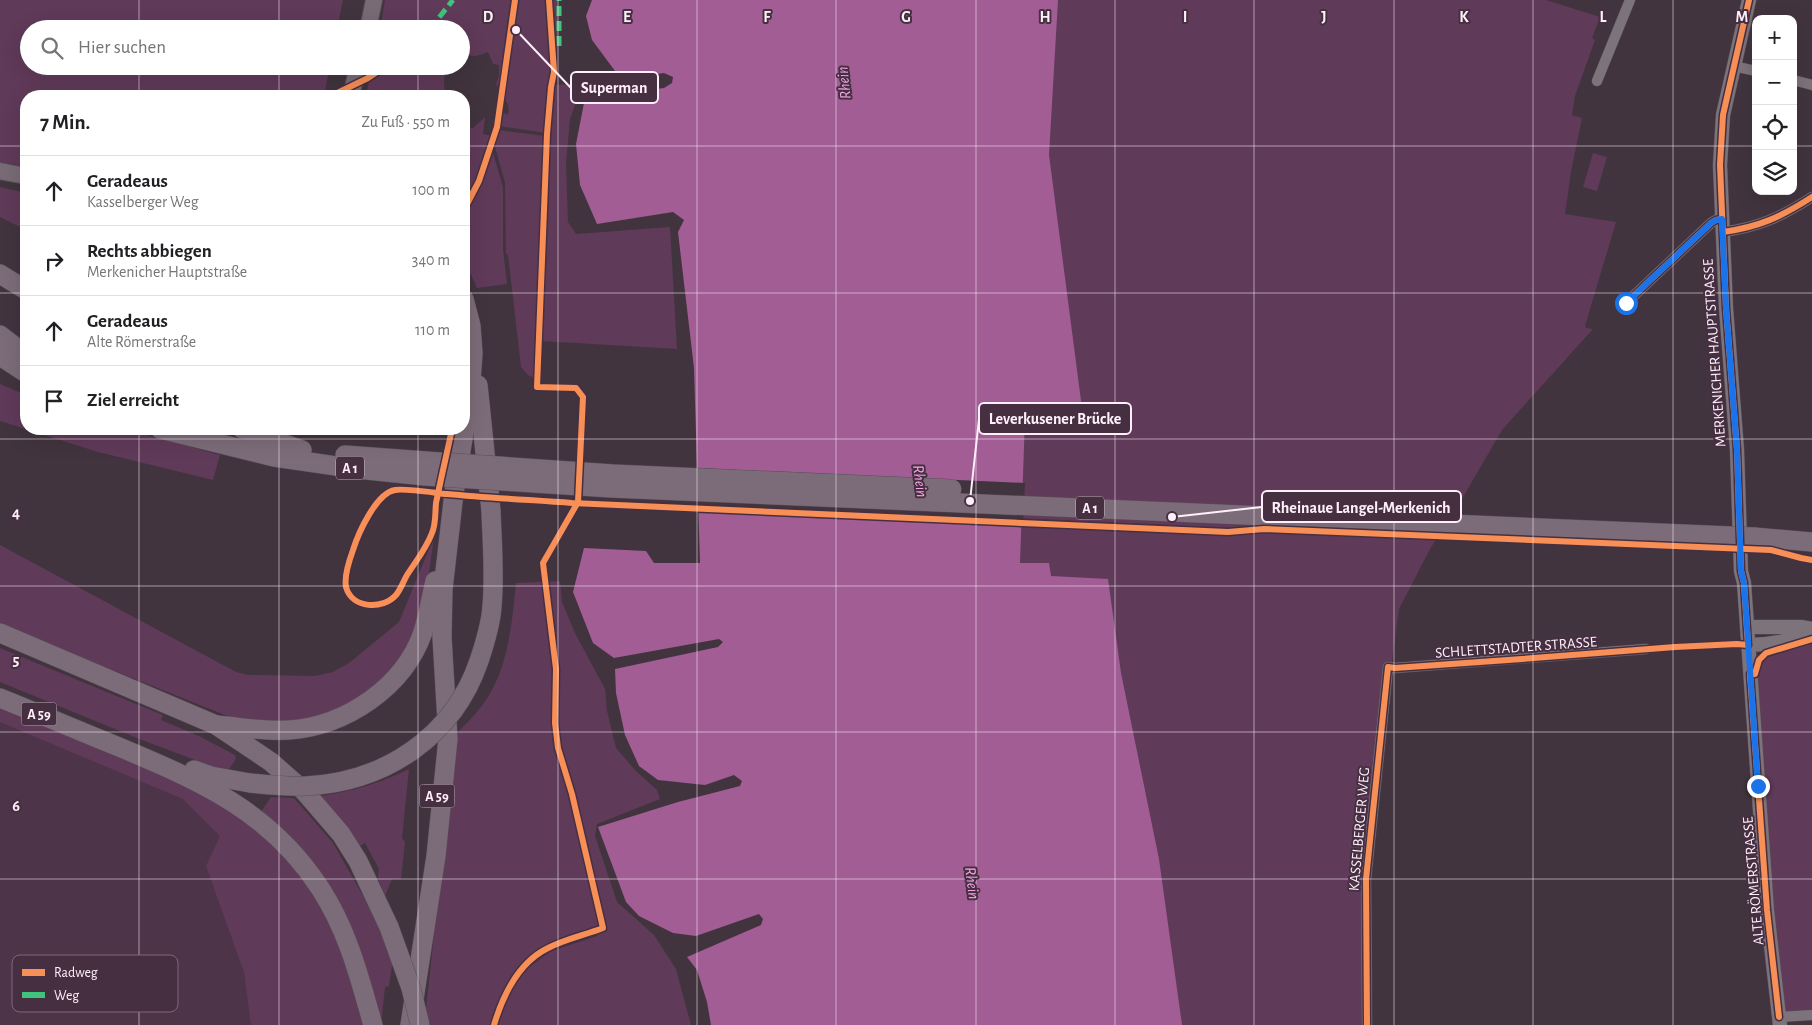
<!DOCTYPE html>
<html lang="de">
<meta charset="utf-8">
<style>
:root{--surface:#fff;--page:#f6f6f6;--text:#202124;--muted:#757577;--line:#e0e0e0}
body{margin:0;font-family:"Alegreya Sans",sans-serif;background:var(--page);color:var(--text)}
.controls{position:absolute;right:15px;top:15px;display:grid;overflow:hidden;border-radius:10px;box-shadow:0 5px 20px #0002}
.controls button{width:45px;height:45px;display:grid;place-items:center;padding:0;border:0;border-bottom:1px solid var(--line);background:var(--surface);color:var(--text);font:25px sans-serif}
.stop{position:absolute;width:15px;height:15px;margin:-11px;border:4px solid #1a73e8;border-radius:50%;background:#fff}
.stop.end{background:#1a73e8;border-color:#fff;box-shadow:0 1px 5px #0008}
.list{margin:0;padding:0;list-style:none}
h2{display:flex;justify-content:space-between;align-items:center;height:65px;margin:0;padding:0 20px;font-size:21px}
h2 small{font-size:16px;font-weight:400;color:var(--muted)}
.list li{display:grid;grid-template-columns:32px 1fr auto;gap:15px;align-items:center;box-sizing:border-box;height:70px;padding:0 20px;border-top:1px solid var(--line)}
.list b{display:block;font-size:19px;white-space:nowrap}
.list p{margin:0;font-size:16px;white-space:nowrap;color:var(--muted)}
.list em{font-size:16px;font-style:normal;color:var(--muted)}
.icon{flex:none;width:28px;height:28px;fill:none;stroke:currentColor;stroke-width:2;stroke-linecap:round;stroke-linejoin:round}
.map{position:relative;flex:none;width:1812px;height:1025px;overflow:hidden}
.search{position:absolute;background:var(--surface);box-shadow:0 5px 20px #0002;left:20px;top:20px;width:450px;height:55px;display:flex;align-items:center;gap:12px;box-sizing:border-box;padding:0 18px;border-radius:28px;color:var(--muted);font-size:19px}
.panel{position:absolute;background:var(--surface);box-shadow:0 5px 20px #0002;left:20px;top:90px;width:450px;height:345px;border-radius:20px}
.map>svg:first-child{display:block}
.built{fill:#4e3449}
.green{fill:#603a59}
.water{fill:#a25d95}
.pier{fill:#41343e}
.lines{fill:none;stroke-linecap:round;stroke-linejoin:round}
.street-casing{stroke:#5a5058;stroke-width:11}
.secondary-casing{stroke:#5a5058;stroke-width:15}
.primary-casing{stroke:#5a5058;stroke-width:18}
.highway-casing{stroke:#5a5058;stroke-width:20}
.street{stroke:#7d737a;stroke-width:10}
.secondary{stroke:#7d737a;stroke-width:14}
.primary{stroke:#786b75;stroke-width:16}
.highway{stroke:#7c6c79;stroke-width:19}
.highway-bridge-casing{stroke:#5a5058;stroke-width:20;stroke-linecap:butt}
.highway-bridge{stroke:#7c6c79;stroke-width:19}
.quiet{stroke:#40c37c;stroke-width:5;stroke-dasharray:10 5;stroke-linecap:butt}
.cycleway-casing{stroke:#462f41;stroke-width:9}
.cycleway{stroke:#f78f57;stroke-width:6}
.route{stroke:#1a73e8;stroke-width:6}
.grid{fill:none;stroke:#feeffa;stroke-width:1;stroke-opacity:0.55}
.labels{text-anchor:middle;stroke-width:4;stroke-linejoin:round;paint-order:stroke}
.shield{fill:#462f41;stroke:#c7b5c2;stroke-width:1}
.shield-label{font-size:14px;font-weight:bold;fill:#feeffa}
.street-label{font-size:15px;fill:#feeffa;stroke:#462f41}
.water-label{font-size:16px;font-style:italic;fill:#f6a6e7;stroke:#462f41}
.key{fill:#462f41;stroke:#7d6978;stroke-width:1}
.key-label{font-size:14px;fill:#feeffa}
.grid-label{font-size:16px;text-anchor:middle;font-weight:bold;fill:#feeffa;stroke:#462f41;stroke-width:4;stroke-linejoin:round;paint-order:stroke}
.leader{fill:none;stroke:#feeffa;stroke-width:2}
.callout-dot{fill:#feeffa;stroke:#462f41;stroke-width:2}
.callout{fill:#462f41;stroke:#feeffa;stroke-width:2}
.callout-label{font-size:16px;text-anchor:middle;font-weight:bold;fill:#feeffa}
</style>
<div class="map">
<svg width="1812" height="1025" viewBox="0 0 1812 1025">
<rect width="100%" height="100%" fill="#41343e"/>
<polygon class="built" points="0,714 176,782 250,840 344,1025 0,1025"/>
<g class="green">
<polygon points="0,0 343,0 337,29 29,29 29,66 330,66 324,96 26,96 26,166 0,162"/>
<path d="M385,0H513L508,39L506,40L505,46H507L502,79L498,86L496,85L499,75V65L493,64L488,52C478,56 473,58 463,53L461,56V29H380Z"/>
<path d="M516,0H547L551,49L546,133L499,126L501,113L508,114C510,107 507,102 503,96Z"/>
<polygon points="552,0 557,0 557,64 555,65"/>
<polygon points="863,0 1546,0 1600,17 1592,38 1595,40 1575,96 1572,115 1582,118 1571,172 1565,214 1616,222 1585,326 1586,328 1593,329 1502,430 1459,504 1430,549 1399,609 1387,699 1370,880 1367,1025 965,1025"/>
<polygon points="372,66 456,66 446,70 444,80 445,96 366,96"/>
<path d="M577,84L596,94L577,99L570,119L566,164L568,222L576,234L670,227L677,349L542,341C542,256 545,170 552,85Z"/>
<polygon points="485,117 483,134 493,136 476,182 464,205 464,127 473,128"/>
<polygon points="499,130 545,136 537,378 529,376 521,367 508,255 506,253 505,183 494,143"/>
<polygon points="493,153 503,187 503,249 507,284 477,288 464,259 464,215 481,183"/>
<polygon points="1593,153 1607,157 1597,191 1583,187"/>
<polygon points="0,187 26,193 26,230 0,217"/>
<polygon points="0,384 26,395 26,429 125,429 220,455 213,480 98,452 0,421"/>
<polygon points="434,537 426,594 418,623 403,654 384,679 364,696 309,722 275,724 230,717 0,625 0,545 236,672 248,675 315,676 333,672 349,663 399,622"/>
<path d="M560,581L562,602L575,633L605,689L607,711L616,748L635,770L657,790L660,799L597,824L595,836L617,902L654,935L676,969L691,1025H495L505,998L515,981L531,966L551,951L597,936L595,927C580,933 562,937 548,945C519,962 500,993 492,1025H429L426,1010L455,735C470,720 485,705 494,686C509,657 513,615 516,583Z"/>
<polygon points="1812,644 1812,1011 1785,1013 1770,869 1757,676 1761,660 1800,645"/>
<polygon points="0,648 153,711 163,715 161,720 199,736 235,755 236,759 227,772 142,740 0,682"/>
<polygon points="0,704 176,777 234,808 296,867 341,941 365,1025 251,1025 244,972 206,866 220,836 183,799 0,722"/>
<path d="M409,769L402,838L405,842L401,879H392L385,896L378,879L379,869L365,843L360,846L320,796C353,791 379,784 409,769Z"/>
<polygon points="271,797 294,798 333,843 374,915 393,958 389,986 385,987 381,1025 357,949 261,812"/>
</g>
<polygon class="water" points="592,0 1058,0 1049,155 1083,416 1025,417 1020,563 1049,563 1051,576 1108,579 1121,673 1159,859 1182,1025 711,1025 707,1002 697,970 687,957 761,925 763,919 759,914 696,936 673,933 639,916 626,902 598,827 678,802 740,786 742,781 734,775 705,785 658,780 639,766 625,735 616,693 615,669 718,647 723,642 719,639 614,658 593,643 573,592 584,548 646,551 654,563 700,563 694,368 678,232 684,220 673,212 597,224 580,185 576,144 584,103 600,96 664,88 672,83 673,77 664,73 621,79 592,40 586,16"/>
<polygon class="pier" points="695,468 1025,483 1023,525 696,511"/>
<g class="lines">
<g class="street-casing">
<g id="street">
<polyline points="1733,66 1756,71"/>
<polyline points="1793,80 1812,85"/>
<polyline points="1597,81 1630,0"/>
<path d="M1723,232C1759,227 1781,217 1812,197"/>
<polyline points="1626,303 1711,223 1716,220 1722,219"/>
<polyline points="1779,1017 1812,1015"/>
<polyline points="1367,1025 1366,879 1388,667 1395,668 1646,649"/>
</g>
</g>
<g class="secondary-casing">
<g id="secondary">
<polyline points="1749,0 1723,115 1720,165 1726,308 1737,450 1741,571 1744,583 1767,910 1780,1025"/>
<polyline points="1747,627 1802,627 1812,629"/>
<path d="M1748,645C1771,645 1791,641 1812,632"/>
</g>
</g>
<g class="primary-casing">
<g id="primary">
<polyline points="368,29 374,0"/>
<polyline points="351,96 358,66"/>
<polyline points="0,171 26,176"/>
</g>
</g>
<g class="highway-casing">
<g id="highway">
<polyline points="0,274 26,290"/>
<polyline points="0,335 26,355"/>
<polyline points="0,356 26,373"/>
<polyline points="478,385 491,511"/>
<polyline points="160,429 274,457 357,469 425,476"/>
<polyline points="242,429 302,450"/>
<polyline points="345,455 426,461"/>
<polyline points="1754,537 1812,542"/>
<polyline points="0,633 216,725 271,762 304,791 341,834 358,861 389,927"/>
<path d="M0,698C40,714 79,731 119,747C200,781 270,811 320,888C348,931 359,976 373,1025"/>
<path d="M217,725C241,727 265,732 289,730C346,726 404,687 423,632C428,616 431,598 435,581"/>
<polyline points="194,770 211,776 250,783"/>
<polyline points="410,1025 436,856 448,739 442,637 443,589 454,493 470,396 473,353 471,326 464,299"/>
</g>
</g>
<use href="#street" class="street"/>
<use href="#secondary" class="secondary"/>
<use href="#primary" class="primary"/>
<use href="#highway" class="highway"/>
<g class="highway-bridge-casing">
<g id="highway-bridge">
<polyline points="426,461 613,474 952,489"/>
<polyline points="425,476 611,488 1754,537"/>
<path d="M250,783C269,785 287,787 306,786C385,782 453,737 479,661C485,643 491,624 492,606C495,574 492,542 491,511"/>
<polyline points="389,927 411,988 420,1025"/>
</g>
</g>
<use href="#highway-bridge" class="highway-bridge"/>
<g class="quiet">
<polyline points="430,29 453,0"/>
<polyline points="559,46 559,0"/>
</g>
<g class="cycleway-casing">
<g id="cycleway">
<polyline points="331,96 368,78 386,66"/>
<polyline points="464,210 479,181 497,127 515,0"/>
<path d="M1723,232C1759,227 1781,217 1812,197"/>
<polyline points="1626,303 1711,223 1716,220 1722,219"/>
<path d="M452,429C447,453 441,478 436,503C435,513 436,524 432,533C426,549 416,561 407,575C403,582 401,589 396,595C383,610 352,609 346,587C344,577 349,561 353,550C358,534 376,493 395,490C404,488 436,493 447,494C489,498 531,500 572,503L1228,532L1264,529L1771,550L1801,558L1812,560"/>
<polyline points="1779,1017 1767,910 1750,674 1755,674 1759,660 1766,653 1812,639"/>
<path d="M494,1025C503,995 519,962 548,948C565,939 585,935 603,928L572,794L558,748L555,723L556,669L543,563L578,502L583,397L576,388L537,387L547,134L551,87L554,72L549,0"/>
<polyline points="1367,1025 1366,879 1388,667 1395,668 1522,659 1675,647 1737,644 1748,645 1744,583 1741,571 1737,450 1726,308 1720,165 1723,115 1749,0"/>
</g>
</g>
<use href="#cycleway" class="cycleway"/>
</g>
<g class="lines">
<polyline class="route" points="1626,303 1711,223 1716,220 1722,219 1726,308 1737,450 1741,571 1744,583 1758,786"/>
</g>
<path class="grid" d="M139,0V29M279,0V29M418,0V29M558,0V1025M697,0V1025M836,0V1025M976,0V1025M1115,0V1025M1254,0V1025M1394,0V1025M1533,0V1025M1673,0V1025M139,66V96M279,66V96M418,66V96M0,146H26M464,146H1756M1793,146H1812M0,293H26M464,293H1812M139,429V1025M279,429V1025M418,429V1025M0,439H1812M0,586H1812M0,732H1812M0,879H1812"/>
<g class="labels">
<g class="shield">
<rect x="336" y="456.5" width="28" height="23" rx="4"/>
<rect x="1076" y="496.5" width="28" height="23" rx="4"/>
<rect x="21.5" y="702.5" width="35" height="23" rx="4"/>
<rect x="419.5" y="784.5" width="35" height="23" rx="4"/>
</g>
<g class="shield-label">
<text x="350" y="473">A 1</text>
<text x="1090" y="513">A 1</text>
<text x="39" y="719">A 59</text>
<text x="437" y="801">A 59</text>
</g>
<g class="street-label">
<text transform="translate(1714 353) rotate(-94)" y="5">MERKENICHER HAUPTSTRASSE</text>
<text transform="translate(1516 647) rotate(-4)" y="5">SCHLETTSTADTER STRASSE</text>
<text transform="translate(1359 829) rotate(-85)" y="5">KASSELBERGER WEG</text>
<text transform="translate(1753 881) rotate(-95)" y="5">ALTE RÖMERSTRASSE</text>
</g>
<g class="water-label">
<text transform="translate(843 83) rotate(-96)" y="6">Rhein</text>
<text transform="translate(921 481) rotate(83)" y="6">Rhein</text>
<text transform="translate(973 883) rotate(83)" y="6">Rhein</text>
</g>
</g>
<rect x="12" y="955" width="166" height="57" rx="8" class="key"/>
<rect x="22" y="969" width="23" height="7" fill="#f78f57"/>
<rect x="22" y="992" width="23" height="6" fill="#40c37c"/>
<g class="key-label">
<text x="54" y="977">Radweg</text>
<text x="54" y="1000">Weg</text>
</g>
<g class="grid-label">
<text x="488" y="22">D</text>
<text x="627" y="22">E</text>
<text x="767" y="22">F</text>
<text x="906" y="22">G</text>
<text x="1045" y="22">H</text>
<text x="1185" y="22">I</text>
<text x="1324" y="22">J</text>
<text x="1464" y="22">K</text>
<text x="1603" y="22">L</text>
<text x="1742" y="22">M</text>
<text x="16" y="518">4</text>
<text x="16" y="665">5</text>
<text x="16" y="811">6</text>
</g>
<path class="leader" d="M516 30L571 88M970 501L979 419M1172 517L1262 507"/>
<g class="callout-dot">
<circle cx="516" cy="30" r="5"/>
<circle cx="970" cy="501" r="5"/>
<circle cx="1172" cy="517" r="5"/>
</g>
<g class="callout">
<rect x="571" y="72" width="87" height="31" rx="5"/>
<rect x="979" y="403" width="152" height="31" rx="5"/>
<rect x="1262" y="491" width="199" height="31" rx="5"/>
</g>
<g class="callout-label">
<text x="614" y="93">Superman</text>
<text x="1055" y="424">Leverkusener Brücke</text>
<text x="1361" y="513">Rheinaue Langel-Merkenich</text>
</g>
</svg>
<div class="controls">
<button>+</button>
<button>−</button>
<button><svg class="icon" aria-label="locate" viewBox="0 0 24 24"><circle cx="12" cy="12" r="6"/><path d="M12 2v4M12 18v4M2 12h4M18 12h4"/></svg></button>
<button><svg class="icon" aria-label="layers" viewBox="0 0 24 24"><path d="M12 4l9 5-9 5-9-5zM3 14l9 5 9-5"/></svg></button>
</div>
<div class="stop" style="left:1626px;top:303px"></div>
<div class="stop end" style="left:1758px;top:786px"></div>
<div class="search"><svg class="icon" aria-label="search" viewBox="0 0 24 24"><circle cx="10" cy="10" r="6"/><path d="M15 15l6 6"/></svg>Hier suchen</div>
<section class="panel">
<h2>7 Min.<small>Zu Fuß · 550 m</small></h2>
<ul class="list">
<li><svg class="icon" aria-label="ahead" viewBox="0 0 24 24"><path d="M12 20V5M6 11l6-6 6 6"/></svg><div><b>Geradeaus</b><p>Kasselberger Weg</p></div><em>100 m</em></li>
<li><svg class="icon" aria-label="right" viewBox="0 0 24 24"><path d="M7 20v-9h11M14 6l5 5-5 5"/></svg><div><b>Rechts abbiegen</b><p>Merkenicher Hauptstraße</p></div><em>340 m</em></li>
<li><svg class="icon" aria-label="ahead" viewBox="0 0 24 24"><path d="M12 20V5M6 11l6-6 6 6"/></svg><div><b>Geradeaus</b><p>Alte Römerstraße</p></div><em>110 m</em></li>
<li><svg class="icon" aria-label="arrive" viewBox="0 0 24 24"><path d="M6 21V4h12l-3 4 3 4H6"/></svg><div><b>Ziel erreicht</b></div></li>
</ul>
</section>
</div>
